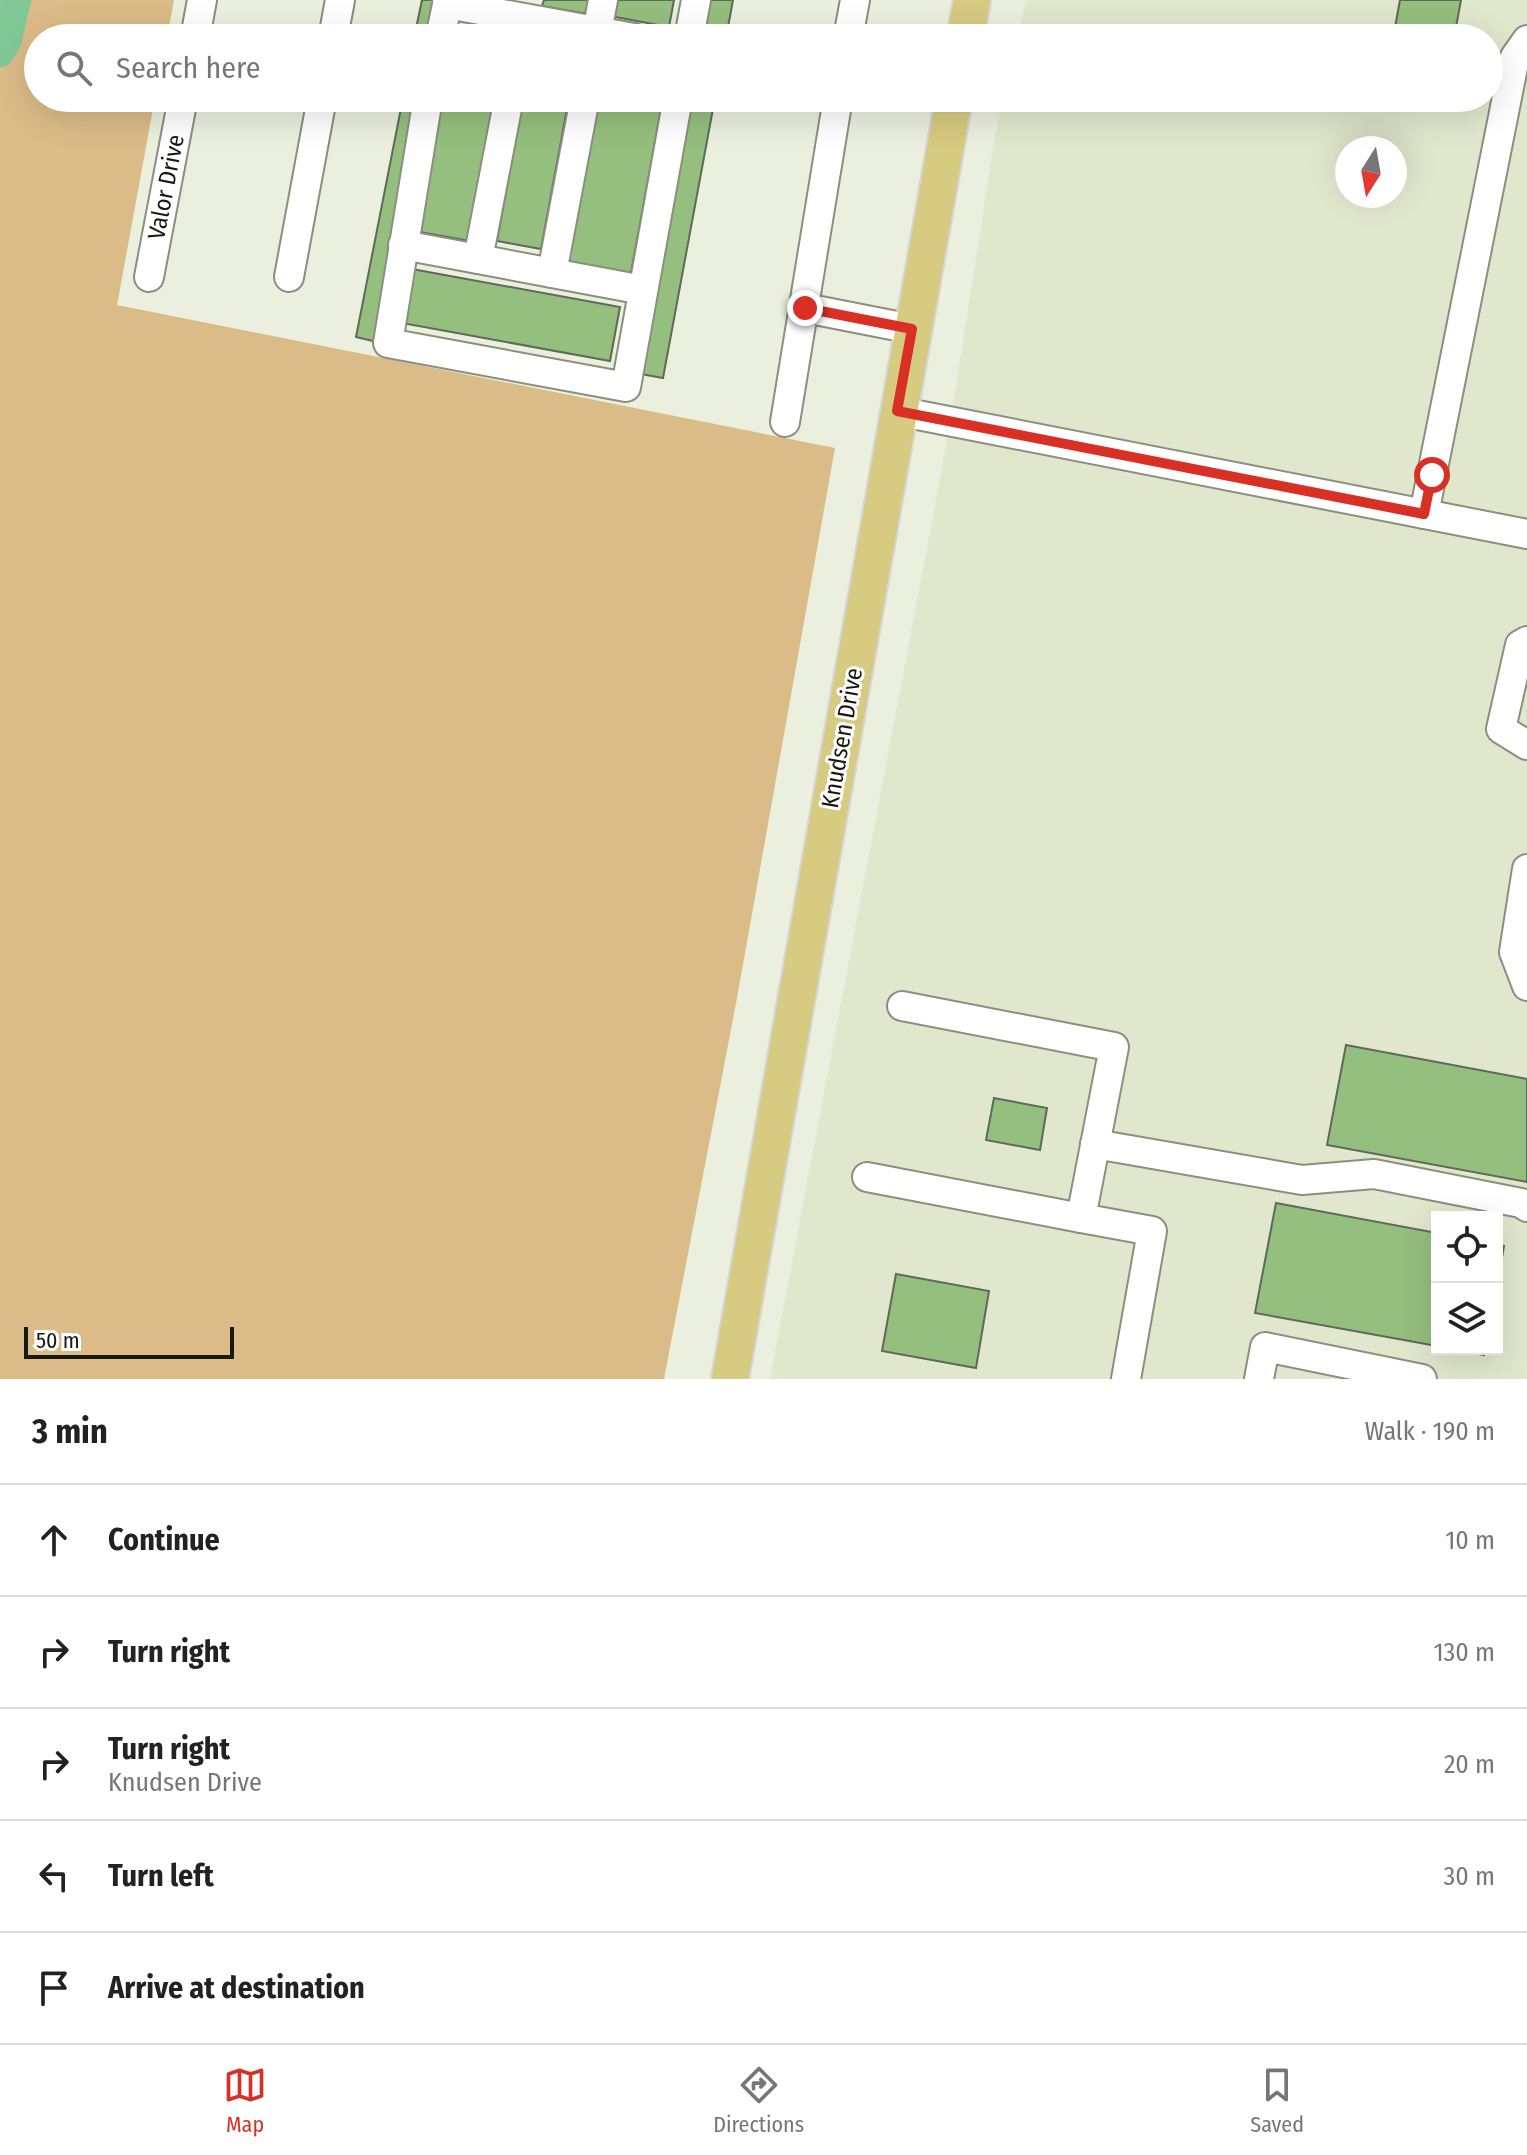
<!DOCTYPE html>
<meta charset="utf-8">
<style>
:root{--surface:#fff;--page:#f2f2f2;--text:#222;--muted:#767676;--line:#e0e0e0;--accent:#d93025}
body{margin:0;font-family:"Fira Sans Condensed",sans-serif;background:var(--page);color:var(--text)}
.controls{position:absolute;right:24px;bottom:24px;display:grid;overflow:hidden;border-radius:0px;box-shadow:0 8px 32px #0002}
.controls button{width:72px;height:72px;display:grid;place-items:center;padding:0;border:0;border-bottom:2px solid var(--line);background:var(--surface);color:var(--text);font:40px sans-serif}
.compass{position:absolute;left:1335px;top:136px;width:72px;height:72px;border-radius:50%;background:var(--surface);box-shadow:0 8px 32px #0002;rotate:191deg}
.scale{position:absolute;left:24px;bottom:20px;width:210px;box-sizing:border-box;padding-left:8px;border:4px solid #171812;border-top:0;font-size:22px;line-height:28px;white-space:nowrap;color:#171812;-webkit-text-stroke:6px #fff;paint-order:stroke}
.stop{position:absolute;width:24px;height:24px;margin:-18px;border:6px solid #d93025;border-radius:50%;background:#fff}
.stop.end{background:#d93025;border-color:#fff;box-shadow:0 2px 8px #0008}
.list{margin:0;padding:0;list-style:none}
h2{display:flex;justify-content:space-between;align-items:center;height:104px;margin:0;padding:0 32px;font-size:34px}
h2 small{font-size:26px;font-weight:400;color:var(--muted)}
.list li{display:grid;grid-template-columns:52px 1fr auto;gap:24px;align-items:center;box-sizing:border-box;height:112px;padding:0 32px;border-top:2px solid var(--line)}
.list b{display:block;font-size:30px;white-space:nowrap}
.list p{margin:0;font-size:26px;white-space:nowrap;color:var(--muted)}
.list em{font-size:26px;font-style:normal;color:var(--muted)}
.icon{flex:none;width:44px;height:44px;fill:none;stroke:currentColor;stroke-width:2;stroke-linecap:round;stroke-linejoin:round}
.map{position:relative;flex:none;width:1527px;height:1379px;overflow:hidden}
.search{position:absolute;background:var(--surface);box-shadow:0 8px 32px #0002;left:24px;right:24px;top:24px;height:88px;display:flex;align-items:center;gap:20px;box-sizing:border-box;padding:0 28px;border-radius:44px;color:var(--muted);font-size:30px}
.sheet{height:664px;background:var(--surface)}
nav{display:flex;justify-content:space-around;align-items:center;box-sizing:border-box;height:112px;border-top:2px solid var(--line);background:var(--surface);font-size:22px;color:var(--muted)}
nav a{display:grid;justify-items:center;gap:4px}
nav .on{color:var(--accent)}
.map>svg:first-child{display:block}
.built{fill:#e1e7cd;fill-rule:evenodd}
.green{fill:#dbbb88}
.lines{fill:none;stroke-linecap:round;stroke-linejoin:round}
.canal{stroke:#81c897;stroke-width:30}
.building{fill:#95bf7e;stroke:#60695b;stroke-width:2}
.minor-casing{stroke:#8c8f7e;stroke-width:32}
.major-casing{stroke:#d5d5d4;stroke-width:40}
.minor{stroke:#fff;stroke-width:28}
.major{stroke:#d7ca81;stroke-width:36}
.route{stroke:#d93025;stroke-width:10}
.labels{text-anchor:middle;stroke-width:6;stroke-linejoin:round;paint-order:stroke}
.street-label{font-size:24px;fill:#171812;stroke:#fff}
</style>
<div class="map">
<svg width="1527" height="1379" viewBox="0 0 1527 1379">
<rect width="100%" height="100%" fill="#ebefdd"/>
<path class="built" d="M1026,0H1527V1379H770L949,431L995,136L1004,98H1489V38H1017ZM1347,148H1395V196H1347ZM1437,1217H1497V1349H1437Z"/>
<polygon class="green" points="0,0 174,0 167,38 38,38 38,98 155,98 117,305 835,448 737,998 664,1379 0,1379"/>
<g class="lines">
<polyline class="canal" points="0,52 7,40 16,0"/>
</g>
<g class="building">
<polygon points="422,0 445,0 437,38 414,38"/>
<polygon points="544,0 589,0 587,14 542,6"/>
<polygon points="613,0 674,0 669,27 610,16"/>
<polygon points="704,0 733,0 726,38 697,38"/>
<polygon points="1400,0 1461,0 1454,38 1393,38"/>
<polygon points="452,25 508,36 508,38 450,38"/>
<polygon points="403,98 425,98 377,342 356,337"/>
<polygon points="439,98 497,98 470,241 414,231"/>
<polygon points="523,98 569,98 541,249 497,241"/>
<polygon points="591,98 663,98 631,273 561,260"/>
<polygon points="686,98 715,98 663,378 635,373"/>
<polygon points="412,269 620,307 610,361 402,323"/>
<polygon points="1346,1045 1527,1079 1527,1182 1327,1145"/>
<polygon points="994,1098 1047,1108 1040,1150 986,1140"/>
<polygon points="1276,1203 1437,1233 1437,1346 1255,1313"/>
<polygon points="1497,1244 1504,1246 1497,1286"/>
<polygon points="896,1274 989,1291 976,1368 882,1351"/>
<polygon points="1451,1349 1485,1349 1484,1355"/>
</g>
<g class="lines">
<g class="minor-casing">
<g id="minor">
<polyline points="447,4 634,38"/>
<polyline points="195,38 202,0"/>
<polyline points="333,38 340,0"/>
<polyline points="440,38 448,0"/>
<polyline points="596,38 603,0"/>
<polyline points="689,38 696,0"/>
<polyline points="848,38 855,0"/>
<polyline points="428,98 388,343 626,387 678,98"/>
<polyline points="509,98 478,259 552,273 585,98"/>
<polyline points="403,245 478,259"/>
<polyline points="552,273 643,290"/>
<polyline points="149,277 183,98"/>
<polyline points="289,277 322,98"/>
<polyline points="805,308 912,329"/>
<polyline points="897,411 1527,534"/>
<polyline points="785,422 838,98"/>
<polyline points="1424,514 1515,57 1527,40"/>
<polyline points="1527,641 1520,645 1501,729 1527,745"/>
<polyline points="1527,869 1514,952 1527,986"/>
<polyline points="902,1006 1114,1047 1081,1218 1152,1231 1126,1379"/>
<polyline points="1095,1144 1302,1180 1374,1174 1521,1203 1527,1207"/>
<polyline points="867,1177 1081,1218"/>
<polyline points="1259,1379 1265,1347 1422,1379"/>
</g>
</g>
<g class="major-casing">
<g id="major">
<polyline points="965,38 972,0"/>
<path d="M730,1379C807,952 876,524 954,98"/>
</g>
</g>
<use href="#minor" class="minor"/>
<use href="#major" class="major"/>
</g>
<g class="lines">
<polyline class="route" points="805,308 912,329 897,411 1424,514 1432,475"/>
</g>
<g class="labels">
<g class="street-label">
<text transform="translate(166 187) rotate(-79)" y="8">Valor Drive</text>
<text transform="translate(842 738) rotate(-80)" y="8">Knudsen Drive</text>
</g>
</g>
</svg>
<div class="controls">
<button><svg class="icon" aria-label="locate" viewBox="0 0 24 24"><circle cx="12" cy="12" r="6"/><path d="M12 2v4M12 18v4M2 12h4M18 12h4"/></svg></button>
<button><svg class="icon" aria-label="layers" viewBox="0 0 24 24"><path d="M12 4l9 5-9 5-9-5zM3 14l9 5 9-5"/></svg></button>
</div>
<svg class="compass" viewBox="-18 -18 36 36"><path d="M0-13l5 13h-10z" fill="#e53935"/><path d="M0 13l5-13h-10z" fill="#767676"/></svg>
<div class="scale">50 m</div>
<div class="stop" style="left:1432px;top:475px"></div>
<div class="stop end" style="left:805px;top:308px"></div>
<div class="search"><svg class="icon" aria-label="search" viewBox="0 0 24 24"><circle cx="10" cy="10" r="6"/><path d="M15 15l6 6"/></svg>Search here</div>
</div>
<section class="sheet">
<h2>3 min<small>Walk · 190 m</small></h2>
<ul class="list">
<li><svg class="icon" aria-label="ahead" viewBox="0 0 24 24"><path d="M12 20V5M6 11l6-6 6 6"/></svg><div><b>Continue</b></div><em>10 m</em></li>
<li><svg class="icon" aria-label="right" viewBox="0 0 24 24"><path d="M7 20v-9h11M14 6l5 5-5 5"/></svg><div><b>Turn right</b></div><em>130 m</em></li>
<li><svg class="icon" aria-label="right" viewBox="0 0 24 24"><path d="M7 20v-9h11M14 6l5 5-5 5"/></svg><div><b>Turn right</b><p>Knudsen Drive</p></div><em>20 m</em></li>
<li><svg class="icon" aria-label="left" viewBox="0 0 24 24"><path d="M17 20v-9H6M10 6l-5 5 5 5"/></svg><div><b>Turn left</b></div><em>30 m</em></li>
<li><svg class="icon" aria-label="arrive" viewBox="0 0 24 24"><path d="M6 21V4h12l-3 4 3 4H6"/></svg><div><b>Arrive at destination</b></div></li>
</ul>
</section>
<nav>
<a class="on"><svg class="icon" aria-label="map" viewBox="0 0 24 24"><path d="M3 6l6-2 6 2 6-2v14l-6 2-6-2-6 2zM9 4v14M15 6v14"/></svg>Map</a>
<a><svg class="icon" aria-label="directions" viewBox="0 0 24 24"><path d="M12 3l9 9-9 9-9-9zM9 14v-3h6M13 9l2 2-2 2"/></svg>Directions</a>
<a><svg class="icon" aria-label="saved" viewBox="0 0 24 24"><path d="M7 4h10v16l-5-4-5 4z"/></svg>Saved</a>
</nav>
